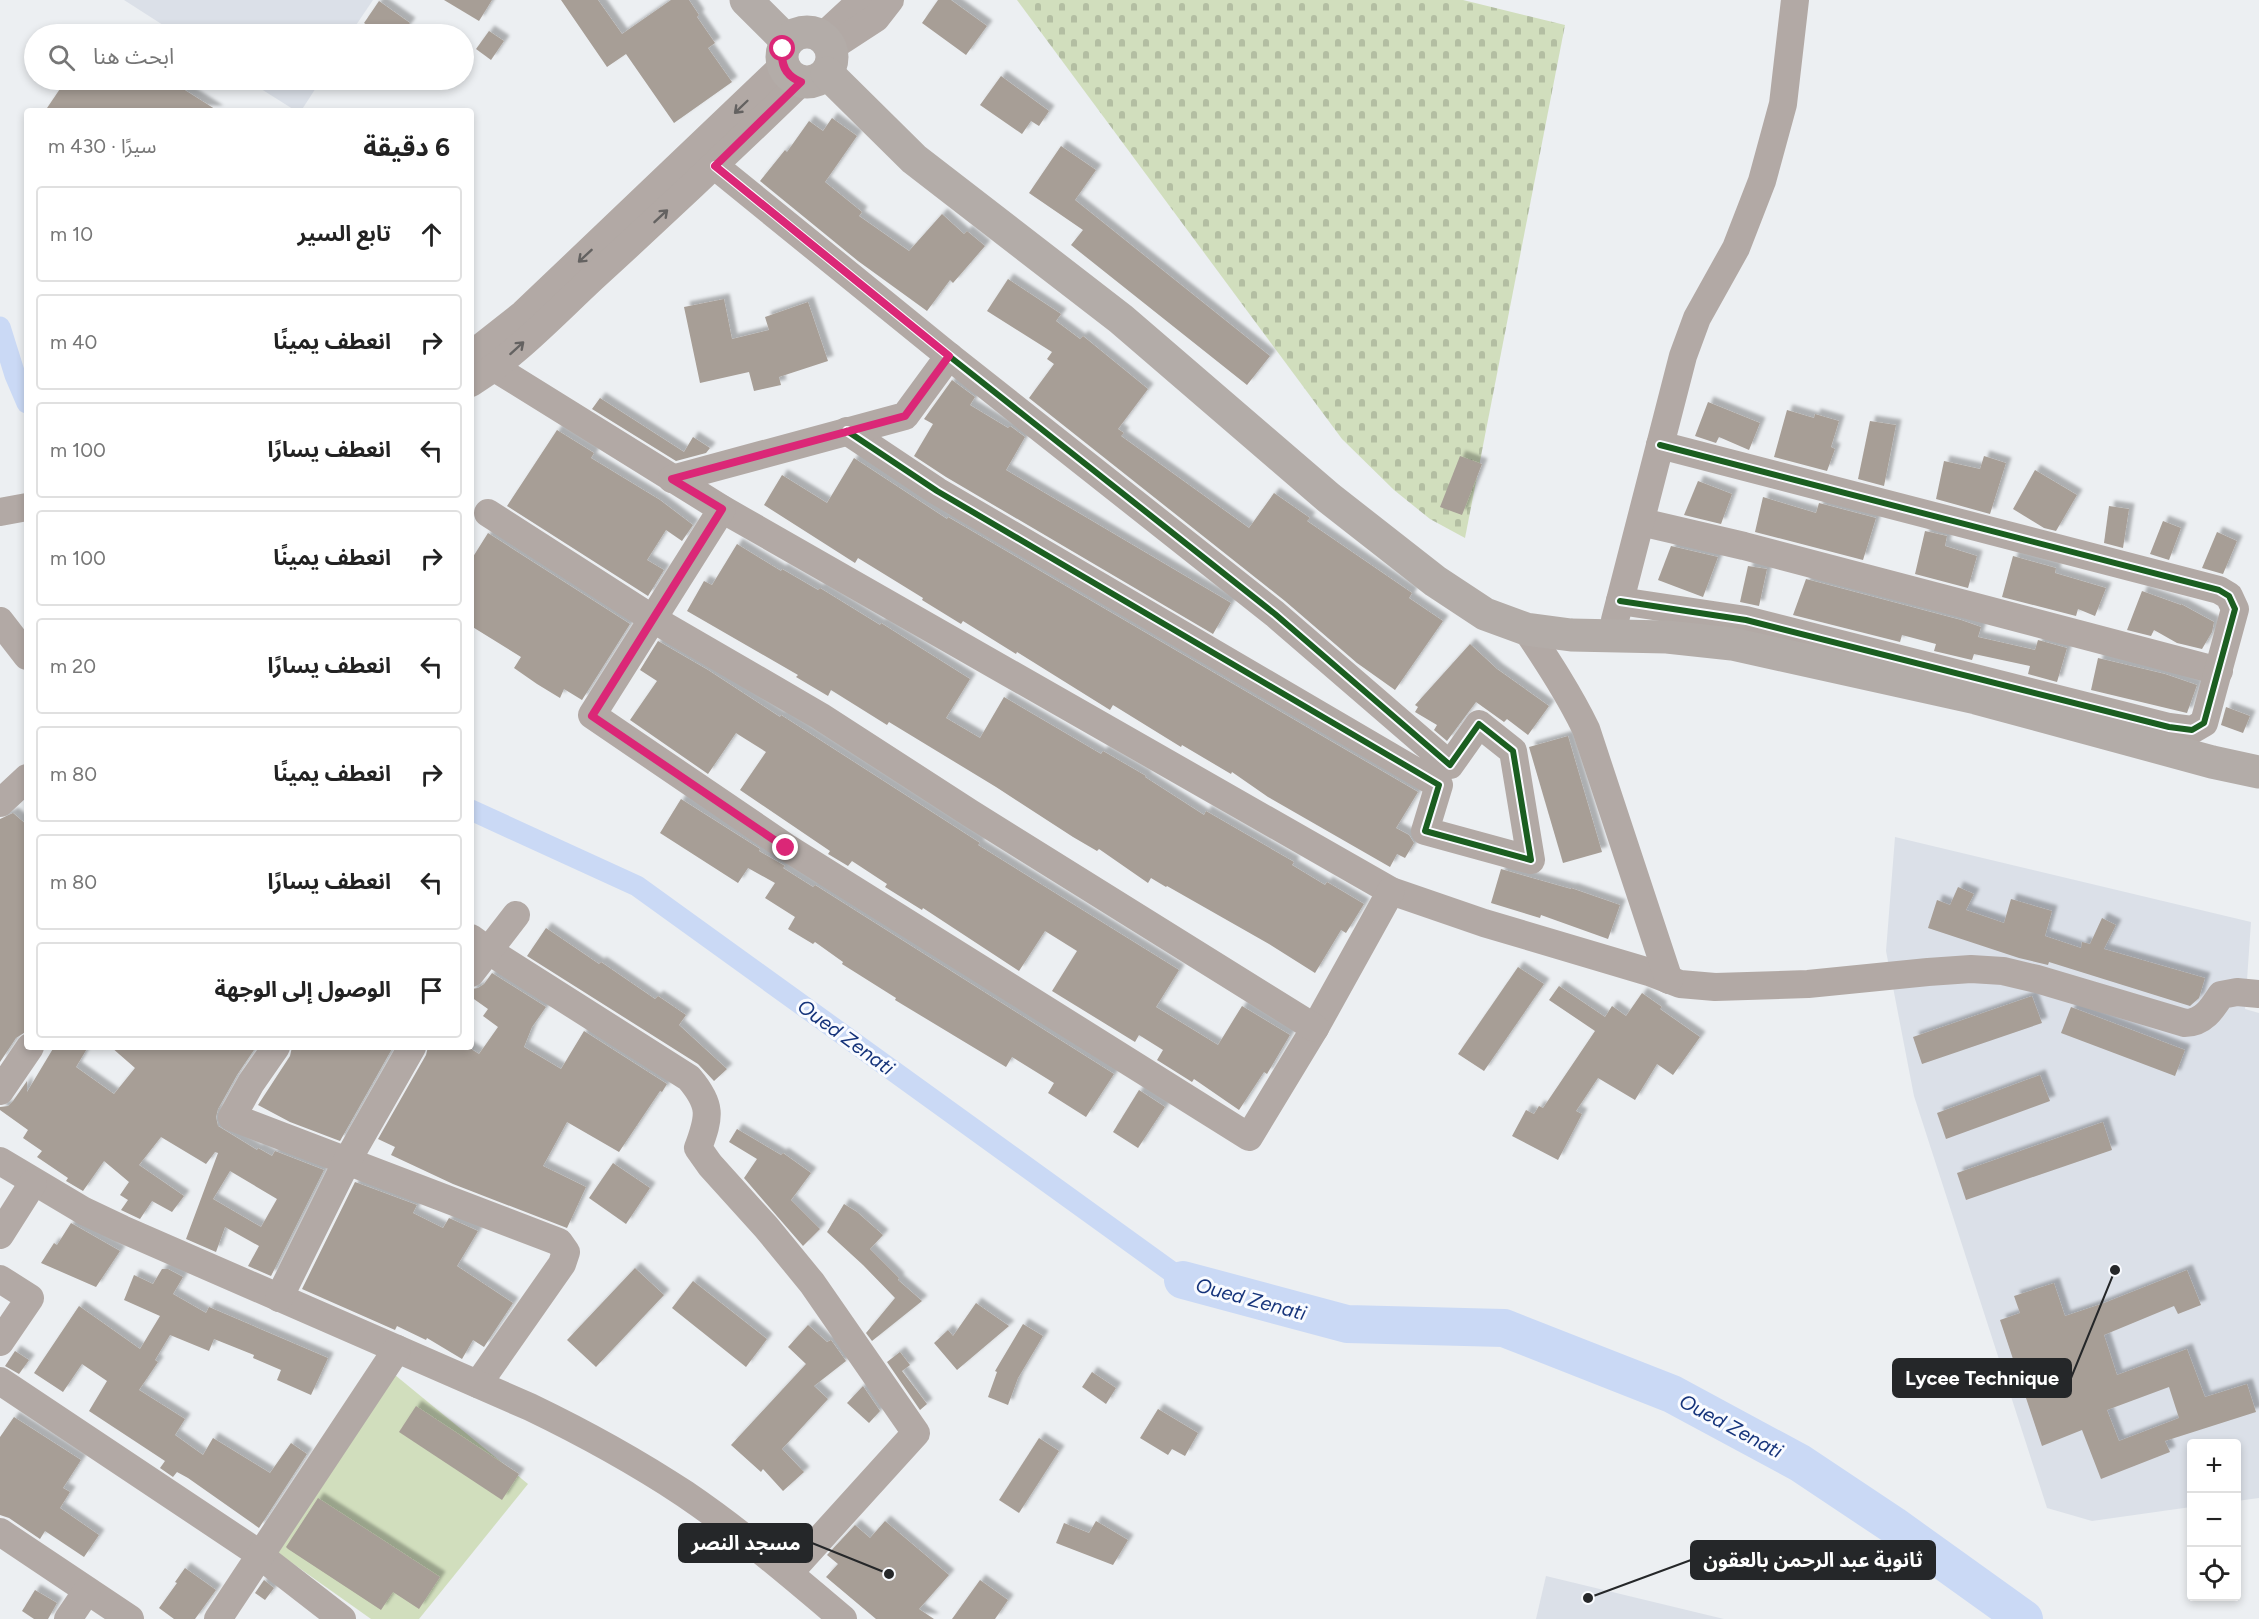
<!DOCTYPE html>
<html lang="ar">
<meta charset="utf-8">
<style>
:root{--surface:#fff;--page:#f6f6f6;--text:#222;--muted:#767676;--line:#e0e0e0}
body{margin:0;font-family:Figtree,"Noto Sans Arabic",sans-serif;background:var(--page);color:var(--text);direction:rtl}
.controls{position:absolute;right:18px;bottom:18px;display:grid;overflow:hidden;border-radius:6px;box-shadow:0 3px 9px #0003}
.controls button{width:54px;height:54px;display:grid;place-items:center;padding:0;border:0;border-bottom:2px solid var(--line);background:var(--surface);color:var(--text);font:30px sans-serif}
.stop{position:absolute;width:18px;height:18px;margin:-14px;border:4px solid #db2777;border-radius:50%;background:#fff}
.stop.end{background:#db2777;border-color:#fff;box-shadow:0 2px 6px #0008}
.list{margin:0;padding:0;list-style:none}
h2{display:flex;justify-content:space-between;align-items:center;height:78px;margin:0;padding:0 24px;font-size:26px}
h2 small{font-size:20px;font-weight:400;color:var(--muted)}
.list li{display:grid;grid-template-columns:39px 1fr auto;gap:18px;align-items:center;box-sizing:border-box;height:96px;margin:0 12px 12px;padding:0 12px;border:2px solid var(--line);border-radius:6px}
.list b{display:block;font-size:22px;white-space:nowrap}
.list em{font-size:20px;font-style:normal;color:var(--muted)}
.icon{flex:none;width:33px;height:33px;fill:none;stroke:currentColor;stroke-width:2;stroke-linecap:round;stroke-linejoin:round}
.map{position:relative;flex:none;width:2259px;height:1619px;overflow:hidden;direction:ltr}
.search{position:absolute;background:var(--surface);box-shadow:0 3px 9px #0003;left:24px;top:24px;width:450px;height:66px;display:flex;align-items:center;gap:15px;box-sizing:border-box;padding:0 21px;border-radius:33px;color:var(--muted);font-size:22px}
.panel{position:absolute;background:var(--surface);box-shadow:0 3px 9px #0003;left:24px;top:108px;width:450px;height:942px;border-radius:6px;direction:rtl}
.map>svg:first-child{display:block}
.built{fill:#dbe0e8}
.cemetery{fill:url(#cemetery-stones)}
.park{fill:#d1debd}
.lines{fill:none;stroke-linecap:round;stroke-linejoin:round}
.canal{stroke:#cad9f5;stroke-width:21}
.river{stroke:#cad9f5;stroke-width:38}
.building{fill:#a79e96;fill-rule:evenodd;filter:url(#shadow)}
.minor{stroke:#b2a9a5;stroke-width:28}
.major{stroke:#b3aca8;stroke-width:33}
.cycleway-casing{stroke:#f9fbff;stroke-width:10}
.cycleway{stroke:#1b5e20;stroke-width:6}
.oneway{stroke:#646261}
.route{stroke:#db2777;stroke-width:8}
.labels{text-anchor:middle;stroke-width:6;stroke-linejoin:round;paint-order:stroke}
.water-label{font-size:20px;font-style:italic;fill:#16347b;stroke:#f9fbff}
.leader{fill:none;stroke:#252729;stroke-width:2}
.callout-dot{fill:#252729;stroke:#f9fbff;stroke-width:2}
.callout{fill:#252729;stroke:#252729;stroke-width:2}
.callout-label{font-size:20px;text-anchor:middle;font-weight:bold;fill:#fff}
</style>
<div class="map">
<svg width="2259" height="1619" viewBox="0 0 2259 1619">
<defs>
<pattern id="cemetery-stones" width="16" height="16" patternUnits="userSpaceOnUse" patternTransform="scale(1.5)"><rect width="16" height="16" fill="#d1debd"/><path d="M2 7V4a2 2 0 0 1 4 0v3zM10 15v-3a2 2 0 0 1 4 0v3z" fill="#b3bea2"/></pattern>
<filter id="shadow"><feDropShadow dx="5.5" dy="-5.5" stdDeviation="1.5" flood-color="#0004"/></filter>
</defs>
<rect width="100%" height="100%" fill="#eceff2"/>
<g class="built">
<polygon points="124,0 373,0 350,34 177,34"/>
<polygon points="247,80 321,80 301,111 296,111"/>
<polygon points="1895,837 2251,922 2245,1009 2259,1013 2259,1498 2237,1501 2236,1444 2192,1444 2191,1507 2092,1521 2047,1508 1914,1096 1886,951"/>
<polygon points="1546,1576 1724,1619 1536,1619"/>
</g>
<polygon class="cemetery" points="1017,0 1463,0 1565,25 1465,538 1430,519 1394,490 1342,439"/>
<polygon class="park" points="395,1375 528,1484 419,1619 371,1619 278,1553"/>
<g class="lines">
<g class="canal">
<polyline points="0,327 15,375 27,403"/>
<polyline points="471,810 637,886 1183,1280"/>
</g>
<polyline class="river" points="1183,1280 1347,1324 1504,1328 1672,1394 1800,1463 1893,1525 2024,1619"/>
</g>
<g class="building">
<polygon points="444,0 492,0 479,21"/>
<polygon points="561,0 598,0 622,34 671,0 689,0 699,15 697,17 715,43 708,48 732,82 674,123 626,54 607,67"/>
<polygon points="938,0 951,0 987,26 966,55 922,23"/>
<polygon points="379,1 410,23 402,34 380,34 364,23"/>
<polygon points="489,31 504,41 491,60 476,49"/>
<polygon points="1001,76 1049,111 1039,126 1031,121 1022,134 980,105"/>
<polygon points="66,80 169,80 218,111 45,111"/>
<polygon points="832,118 857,136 825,182 862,212 859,216 909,251 942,214 964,234 967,231 985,246 953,283 950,280 927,311 858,261 760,181 785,150 787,152 809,121 823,131"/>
<polygon points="1061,146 1096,170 1075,200 1270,356 1247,385 1071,245 1083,230 1029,193"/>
<polygon points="1008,279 1061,314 1056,321 1080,339 1083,336 1148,389 1118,429 1124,433 1121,436 1249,528 1274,493 1310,518 1307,521 1412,593 1409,598 1443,621 1395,690 1357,663 1285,601 1029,398 1054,364 1047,359 1052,352 987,311"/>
<polygon points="724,299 732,339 769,330 765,317 808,302 828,361 779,377 781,385 754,391 749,372 700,383 684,307"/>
<polygon points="952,380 975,397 970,405 1008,428 1010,426 1025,437 1006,470 1231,603 1213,634 946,477 914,456 933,424 924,419"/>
<polygon points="600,398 684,452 693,437 710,448 706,453 676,461 592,409"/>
<polygon points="1708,402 1760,423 1749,450 1719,437 1716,443 1695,436"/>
<polygon points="1787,410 1814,418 1815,414 1839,421 1831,447 1835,449 1827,471 1774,457"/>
<polygon points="1870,421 1896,425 1884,486 1858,479"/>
<polygon points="557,430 594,453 591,458 660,500 693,525 682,541 666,530 647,560 664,570 648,596 507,506"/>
<polygon points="1460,456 1482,464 1462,515 1440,507"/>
<polygon points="1984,456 2006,463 1990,514 1936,499 1944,461 1980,469"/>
<polygon points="854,458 947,519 948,517 1418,792 1396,828 1409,835 1414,843 1405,858 1397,854 1390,867 1268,797 1232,772 1231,774 1182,745 1181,747 1113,705 1110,710 1017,652 1016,654 963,621 961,624 922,600 923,598 858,558 855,563 764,505 782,475 827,503"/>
<polygon points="2035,470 2077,495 2056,531 2044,528 2013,509"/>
<polygon points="1698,481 1732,494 1721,524 1684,515"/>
<polygon points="1763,497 1816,513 1819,503 1876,518 1863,560 1755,532"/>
<polygon points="2109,506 2129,509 2123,548 2104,543"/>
<polygon points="2163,521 2181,528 2169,560 2150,554"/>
<polygon points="1925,531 1947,536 1945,546 1977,556 1968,588 1915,574"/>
<polygon points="2217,532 2237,541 2223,574 2202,568"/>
<polygon points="488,533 630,624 582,700 564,689 560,698 537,684 514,668 521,657 471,626 471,560"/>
<polygon points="737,544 781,571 782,569 818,590 820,588 880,625 881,623 970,679 946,718 980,738 1004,697 1101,754 1103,751 1146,776 1145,777 1204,815 1206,811 1294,862 1292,865 1325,885 1327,882 1364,904 1346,933 1341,930 1315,973 1269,944 1167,886 1166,887 1151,878 1148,883 1099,849 1097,851 1073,837 996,787 889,722 887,725 831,690 828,696 796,677 798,675 687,611 704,581 712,585"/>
<polygon points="1671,546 1718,557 1703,597 1658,580"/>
<polygon points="2013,556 2056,568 2055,573 2106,588 2095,616 2078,609 2076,616 2002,597"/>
<polygon points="1748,566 1767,569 1759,606 1740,602"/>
<polygon points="1806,579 1961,620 1981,627 1978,637 2035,650 2038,640 2067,648 2057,682 2028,674 2030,666 1974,654 1972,660 1934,651 1936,644 1902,635 1900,642 1793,615"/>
<polygon points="2142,591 2181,605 2181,604 2214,622 2212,632 2202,649 2177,643 2154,630 2151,636 2127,630"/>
<polygon points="658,641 708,670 780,717 781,715 980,843 978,845 1179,970 1156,1007 1218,1045 1242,1006 1290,1035 1267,1074 1264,1072 1239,1110 1194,1079 1192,1082 1157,1060 1163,1050 1139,1035 1135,1042 1052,991 1077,951 1045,931 1019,971 923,908 922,910 885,887 887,884 852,861 848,866 828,854 830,851 740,790 766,752 739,735 736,733 708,774 630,720 657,681 640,670"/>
<polygon points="1470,644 1497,669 1549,706 1528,735 1507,719 1504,722 1476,702 1447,741 1434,730 1437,725 1415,712 1418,707 1415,705"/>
<polygon points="2098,658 2165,674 2197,685 2187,713 2091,690"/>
<polygon points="2226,707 2250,716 2243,733 2221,725"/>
<polygon points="1568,736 1602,852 1563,863 1529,747"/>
<polygon points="681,799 760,849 759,851 785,866 783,868 813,887 815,885 1114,1074 1086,1117 1048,1093 1054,1083 1012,1057 1006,1067 895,1000 896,998 842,964 843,962 815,942 813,944 788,929 795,917 765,898 775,883 748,868 738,883 660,833"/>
<polygon points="13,813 27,825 27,1031 16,1038 0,1062 0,819"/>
<polygon points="1501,869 1571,889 1571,888 1620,905 1608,939 1541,915 1540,918 1491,903"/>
<polygon points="1958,887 1974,894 1966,910 2004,923 2011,899 2052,911 2045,936 2081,948 2082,942 2090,944 2102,918 2116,925 2104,949 2205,978 2199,998 2190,1006 2049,962 2048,965 2019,958 1928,928 1937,900 1950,905"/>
<polygon points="546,928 599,964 601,962 655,999 658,996 686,1015 679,1025 727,1069 714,1081 698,1064 527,956"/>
<polygon points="1518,967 1544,984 1484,1071 1458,1054"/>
<polygon points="492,973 546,1007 532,1027 524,1047 561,1069 584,1031 667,1084 662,1092 660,1091 619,1152 567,1122 543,1166 586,1187 567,1228 453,1184 391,1155 395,1147 378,1139 426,1055 428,1047 468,1047 479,1054 498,1027 483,1016 488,1009 471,997 471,989 478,988 484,984"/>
<polygon points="1559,986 1605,1017 1612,1006 1626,1016 1642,993 1662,1007 1660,1009 1700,1037 1673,1075 1657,1064 1635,1100 1598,1078 1576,1111 1582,1114 1558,1160 1512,1136 1526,1110 1534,1114 1539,1106 1543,1108 1595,1031 1549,1000"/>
<polygon points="2032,996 2042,1023 1922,1064 1913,1037"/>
<polygon points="2071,1007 2185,1050 2175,1076 2061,1033"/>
<path d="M54,1047H88L76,1067L114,1094L135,1068L111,1047H256L237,1075L218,1109L216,1117L218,1126L257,1150L258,1148L272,1156L275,1151L324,1170L271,1276L248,1266L259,1246L225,1227L216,1252L186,1239L218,1153L215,1152L206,1164L161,1137L139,1165L184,1196L172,1212L152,1201L140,1219L121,1210L128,1200L120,1195L129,1182L104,1161L83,1191L66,1181L68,1178L37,1157L42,1151L23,1138L28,1130L0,1110V1107L8,1106L13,1101L27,1081V1092ZM230,1171L277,1199L261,1227L213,1199Z"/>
<polygon points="292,1047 393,1047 340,1141 290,1122 258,1105 290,1056"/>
<polygon points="2040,1075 2050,1101 1946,1139 1937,1113"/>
<polygon points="1139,1090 1165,1107 1138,1148 1113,1132"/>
<polygon points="2103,1122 2112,1150 1966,1200 1957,1173"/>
<polygon points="737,1129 781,1155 783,1153 811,1173 791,1200 820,1229 803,1246 744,1178 757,1159 729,1142"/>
<polygon points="613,1163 650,1188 626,1224 589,1198"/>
<polygon points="355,1182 417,1205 413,1213 443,1228 449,1218 478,1231 457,1266 513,1303 484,1347 473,1340 462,1359 427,1338 426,1340 397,1326 395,1330 302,1289"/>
<polygon points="844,1204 857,1212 883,1235 870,1249 899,1278 898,1280 922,1301 872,1341 866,1333 895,1298 863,1265 827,1232"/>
<polygon points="71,1223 120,1251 96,1287 41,1263 54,1243 57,1245"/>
<polygon points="635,1268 664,1295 596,1367 567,1340"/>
<polygon points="162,1269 168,1269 183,1277 173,1294 206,1313 209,1307 328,1358 311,1395 277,1380 281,1370 253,1358 254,1355 214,1339 209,1351 170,1335 155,1360 158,1362 139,1390 185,1419 175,1435 203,1455 213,1438 270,1473 291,1443 307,1454 259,1528 188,1478 177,1472 173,1477 160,1468 165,1461 89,1411 107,1381 82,1364 63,1392 34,1373 79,1306 140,1349 160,1316 124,1300 134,1275 153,1284"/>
<path d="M2187,1270L2201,1305L2178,1314L2174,1306L2104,1335L2117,1375L2187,1349L2205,1397L2247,1384L2256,1412L2165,1441L2170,1452L2101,1479L2082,1430L2042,1446L2000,1320L2020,1313L2014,1296L2054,1283L2065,1316L2104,1303ZM2169,1387L2179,1418L2119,1441L2107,1410Z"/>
<polygon points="693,1281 767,1339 746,1367 672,1308"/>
<polygon points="976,1303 1009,1326 957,1370 934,1343 948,1330 953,1336"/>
<polygon points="1023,1324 1043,1336 1018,1378 1008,1405 988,1397 997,1372 995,1371"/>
<polygon points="808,1325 827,1342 831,1340 846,1361 814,1386 828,1399 782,1449 804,1472 783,1491 763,1469 761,1472 731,1445 806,1364 788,1347"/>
<polygon points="15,1351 29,1360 19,1374 5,1366"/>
<polygon points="900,1352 910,1365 902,1371 927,1404 920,1410 887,1362"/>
<polygon points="1092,1372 1116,1388 1106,1404 1082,1387"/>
<polygon points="863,1386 880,1411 869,1423 847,1403"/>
<polygon points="416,1406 519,1474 502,1500 399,1432"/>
<polygon points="1158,1409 1198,1433 1185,1456 1172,1449 1168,1455 1140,1438"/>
<polygon points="14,1417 81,1460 63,1488 70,1492 60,1508 99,1535 84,1557 45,1531 40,1539 9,1518 0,1515 0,1437"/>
<polygon points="1039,1438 1059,1451 1019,1513 999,1500"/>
<polygon points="318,1498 440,1577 419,1609 393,1592 381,1610 288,1549 286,1547"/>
<polygon points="885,1521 949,1575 919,1609 934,1619 876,1619 826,1577 838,1564 827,1555 855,1525 870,1538"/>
<polygon points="1096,1521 1128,1540 1113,1565 1056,1543 1064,1523 1089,1533"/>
<polygon points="185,1568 216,1590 195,1619 174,1619 159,1608 177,1583 175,1582"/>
<polygon points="264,1580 274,1588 265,1600 255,1593"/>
<polygon points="980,1580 1008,1600 995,1619 952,1619"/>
<polygon points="35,1590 57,1603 48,1619 34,1619 22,1611"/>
</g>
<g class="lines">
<g class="minor">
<polyline points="822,37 862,0"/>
<polyline points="830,48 876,18 890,0"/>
<polyline points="715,166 949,356 1275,614 1450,765 1479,724 1513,751 1531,860 1425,831 1439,785 937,491 847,431"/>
<path d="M481,349L495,368L722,509L1391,891L1484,923L1649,972L1680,984L1715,987L1808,984L1928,972L1971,969L2003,971L2037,979L2185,1023C2203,1023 2212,1009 2221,995L2237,992L2259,994"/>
<polyline points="471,355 523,314 783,66"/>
<path d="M471,383C517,354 555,313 595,276C665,212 733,148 801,82"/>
<polyline points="672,479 905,416 949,356"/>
<polyline points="722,509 592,715 786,847 1249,1137 1315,1028 1391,891"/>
<polyline points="0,512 27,507"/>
<polyline points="488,513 653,619 820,716 970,813 1315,1028"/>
<polyline points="1641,522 1744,546 2219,671"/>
<polyline points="1620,601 1746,620 2169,727 2192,730 2204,723 2235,609 2229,596 2219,590 1660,445"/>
<polyline points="1615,620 1683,356 1697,318 1736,248 1762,181 1783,104 1795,0"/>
<polyline points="0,621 27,656"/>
<path d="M1526,629C1548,662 1569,694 1586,729L1669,980"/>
<polyline points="0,803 27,778"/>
<path d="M471,938L489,951L689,1078C712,1105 710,1116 698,1148L710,1165L766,1227L812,1283L916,1433L789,1573"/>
<polyline points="471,973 516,915"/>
<polyline points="276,1047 251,1083 232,1117 559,1242 566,1252 562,1264 478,1384"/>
<polyline points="0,1091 30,1047"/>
<path d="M0,1161L84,1211L122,1229L530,1407C584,1433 635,1461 685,1494C741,1532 792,1576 843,1619"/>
<polyline points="0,1235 33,1183"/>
<polyline points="0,1279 30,1298 0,1342"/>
<polyline points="279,1298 347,1161 412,1047"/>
<polyline points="0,1381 249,1547 342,1619"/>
<polyline points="0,1532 130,1619"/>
<polyline points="68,1619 87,1591"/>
<polyline points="218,1619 397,1349"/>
</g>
<g class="major">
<polyline points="746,0 787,41"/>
<circle cx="807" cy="57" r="25"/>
<polyline points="827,73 914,159 1121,319 1329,498 1435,581 1485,614 1526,629 1571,635 1667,637 1732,644 1976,698 2212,762 2259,772"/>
</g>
<g class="cycleway-casing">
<g id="cycleway">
<polyline points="715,166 949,356 1275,614 1450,765 1479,724 1513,751 1531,860 1425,831 1439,785 937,491 847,431"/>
<polyline points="1620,601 1746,620 2169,727 2192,730 2204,723 2235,609 2229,596 2219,590 1660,445"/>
</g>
</g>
<use href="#cycleway" class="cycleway"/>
</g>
<defs><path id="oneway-shaft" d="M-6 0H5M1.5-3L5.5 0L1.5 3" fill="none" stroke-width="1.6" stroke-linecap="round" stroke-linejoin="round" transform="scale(1.5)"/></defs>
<g class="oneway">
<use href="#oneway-shaft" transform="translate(741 107) rotate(136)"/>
<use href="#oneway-shaft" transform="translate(661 216) rotate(-43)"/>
<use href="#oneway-shaft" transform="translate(585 256) rotate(137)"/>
<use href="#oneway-shaft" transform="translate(517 348) rotate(-42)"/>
</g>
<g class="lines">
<path class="route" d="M783,49C780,65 786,76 801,82L715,166L949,356L905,416L672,479L722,509L592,716L786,848"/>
</g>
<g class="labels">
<g class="water-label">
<text transform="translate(846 1037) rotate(36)" y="7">Oued Zenati</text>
<text transform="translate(1251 1299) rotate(15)" y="7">Oued Zenati</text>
<text transform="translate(1731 1426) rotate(28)" y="7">Oued Zenati</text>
</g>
</g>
<path class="leader" d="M2115 1270L2071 1378M889 1574L812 1543M1588 1598L1691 1560"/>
<g class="callout-dot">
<circle cx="2115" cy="1270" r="6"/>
<circle cx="889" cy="1574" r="6"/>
<circle cx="1588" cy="1598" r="6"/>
</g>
<g class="callout">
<rect x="1893" y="1359" width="178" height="38" rx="6"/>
<rect x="679" y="1524" width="133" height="38" rx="6"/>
<rect x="1691" y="1541" width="244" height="38" rx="6"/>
</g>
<g class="callout-label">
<text x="1982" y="1385">Lycee Technique</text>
<text x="746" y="1550">مسجد النصر</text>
<text x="1813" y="1567">ثانوية عبد الرحمن بالعقون</text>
</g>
</svg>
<div class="controls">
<button>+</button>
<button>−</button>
<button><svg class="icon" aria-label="locate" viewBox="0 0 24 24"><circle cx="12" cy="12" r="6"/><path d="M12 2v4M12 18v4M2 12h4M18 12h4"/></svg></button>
</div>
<div class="stop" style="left:783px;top:49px"></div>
<div class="stop end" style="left:786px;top:848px"></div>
<div class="search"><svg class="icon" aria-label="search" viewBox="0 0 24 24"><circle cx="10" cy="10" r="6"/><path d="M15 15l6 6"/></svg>ابحث هنا</div>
<section class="panel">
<h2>6 دقيقة<small>سيرًا · 430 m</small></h2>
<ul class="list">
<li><svg class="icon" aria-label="ahead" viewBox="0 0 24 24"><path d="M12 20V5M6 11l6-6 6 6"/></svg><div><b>تابع السير</b></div><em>10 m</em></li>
<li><svg class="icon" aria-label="right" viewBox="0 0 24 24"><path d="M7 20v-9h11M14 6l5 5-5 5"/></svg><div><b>انعطف يمينًا</b></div><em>40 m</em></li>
<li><svg class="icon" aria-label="left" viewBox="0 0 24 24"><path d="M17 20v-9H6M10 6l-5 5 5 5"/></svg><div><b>انعطف يسارًا</b></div><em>100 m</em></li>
<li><svg class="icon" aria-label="right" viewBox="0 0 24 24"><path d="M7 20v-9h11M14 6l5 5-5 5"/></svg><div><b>انعطف يمينًا</b></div><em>100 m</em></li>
<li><svg class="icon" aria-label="left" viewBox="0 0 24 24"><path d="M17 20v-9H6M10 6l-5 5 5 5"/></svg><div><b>انعطف يسارًا</b></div><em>20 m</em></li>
<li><svg class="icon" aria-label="right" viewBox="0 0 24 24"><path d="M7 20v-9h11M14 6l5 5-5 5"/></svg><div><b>انعطف يمينًا</b></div><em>80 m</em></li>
<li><svg class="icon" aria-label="left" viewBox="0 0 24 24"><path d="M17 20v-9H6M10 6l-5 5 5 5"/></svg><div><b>انعطف يسارًا</b></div><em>80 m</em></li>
<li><svg class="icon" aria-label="arrive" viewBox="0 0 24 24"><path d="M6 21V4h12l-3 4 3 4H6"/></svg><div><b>الوصول إلى الوجهة</b></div></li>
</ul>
</section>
</div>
